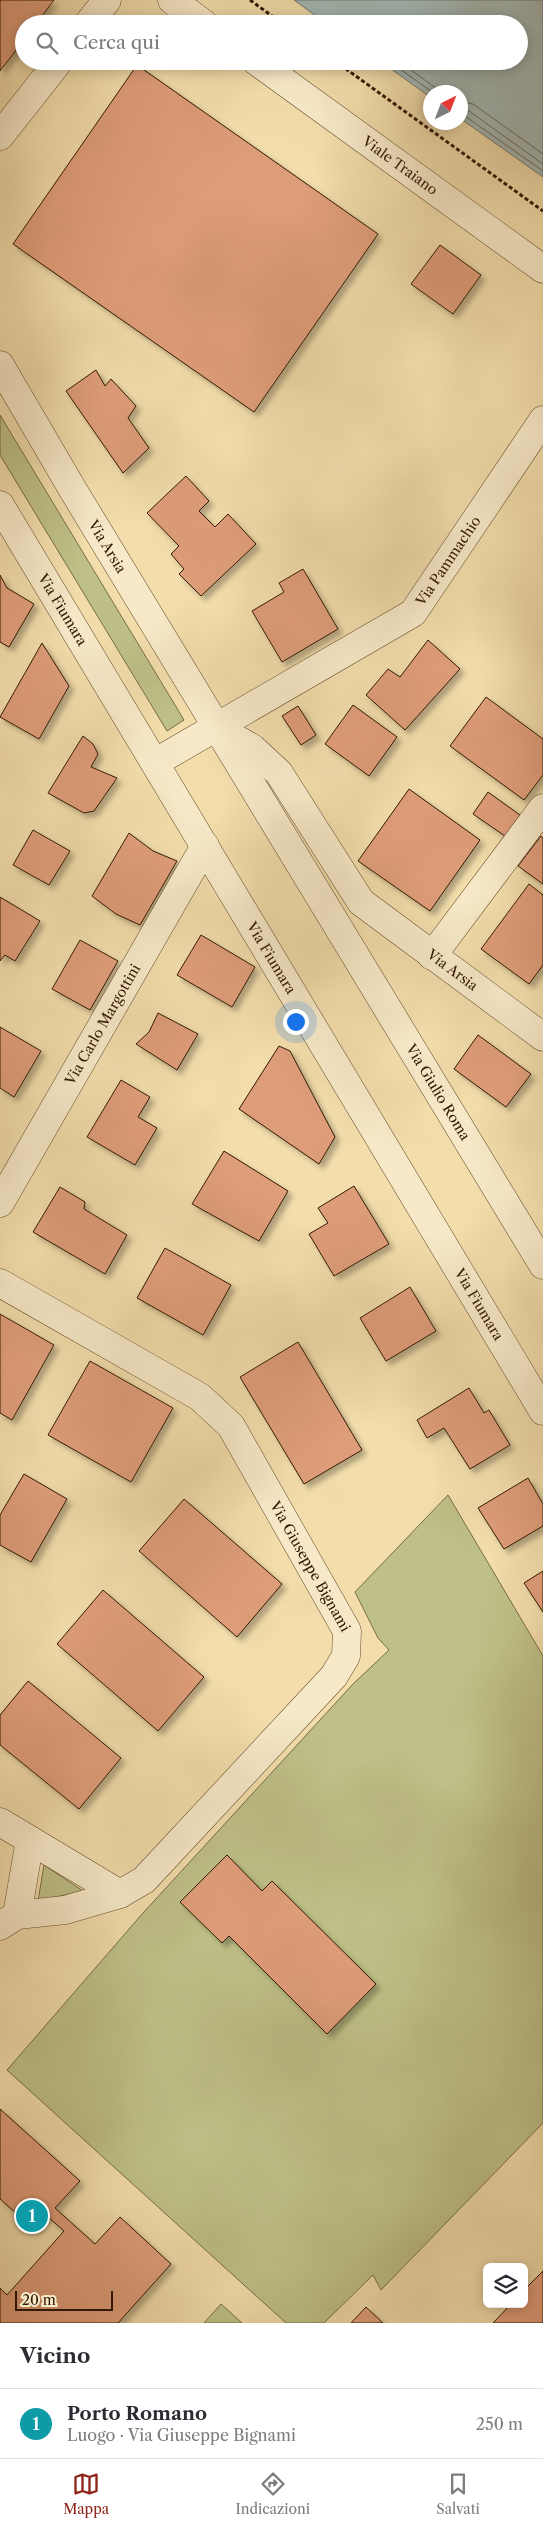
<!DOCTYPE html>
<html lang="it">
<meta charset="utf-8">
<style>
:root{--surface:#fff;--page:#f7f7f7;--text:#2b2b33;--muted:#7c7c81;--line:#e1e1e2;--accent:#8f2418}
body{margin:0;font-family:"Libre Caslon Text",serif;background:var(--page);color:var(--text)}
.controls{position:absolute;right:15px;bottom:15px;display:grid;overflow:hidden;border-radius:8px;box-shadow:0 2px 12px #0003}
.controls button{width:45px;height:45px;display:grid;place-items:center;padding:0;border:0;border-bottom:1px solid var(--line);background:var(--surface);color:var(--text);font:25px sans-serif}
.compass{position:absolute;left:423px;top:85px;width:45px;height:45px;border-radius:50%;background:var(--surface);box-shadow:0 2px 12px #0003;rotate:42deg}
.scale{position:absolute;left:15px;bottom:12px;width:98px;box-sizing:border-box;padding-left:5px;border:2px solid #331903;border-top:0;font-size:14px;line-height:18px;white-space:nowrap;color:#331903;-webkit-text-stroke:4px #f7e9c8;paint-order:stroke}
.you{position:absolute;left:295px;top:1021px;width:18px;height:18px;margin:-12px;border:4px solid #fff;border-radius:50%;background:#1a73e8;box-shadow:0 0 0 8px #1a73e833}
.badge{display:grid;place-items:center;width:32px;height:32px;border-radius:50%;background:var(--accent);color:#fff;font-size:16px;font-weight:700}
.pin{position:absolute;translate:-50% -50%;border:2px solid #fff;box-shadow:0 1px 5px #0006}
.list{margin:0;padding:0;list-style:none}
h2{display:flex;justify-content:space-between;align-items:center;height:65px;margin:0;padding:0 20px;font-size:21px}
h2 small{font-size:16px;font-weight:400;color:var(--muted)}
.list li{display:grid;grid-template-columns:32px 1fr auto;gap:15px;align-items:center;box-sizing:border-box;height:70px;padding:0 20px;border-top:1px solid var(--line)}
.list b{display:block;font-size:19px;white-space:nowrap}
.list p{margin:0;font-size:16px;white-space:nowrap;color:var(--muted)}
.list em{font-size:16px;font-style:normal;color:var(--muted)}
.icon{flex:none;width:28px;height:28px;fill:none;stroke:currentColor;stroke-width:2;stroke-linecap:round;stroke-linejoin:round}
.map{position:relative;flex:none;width:543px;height:2323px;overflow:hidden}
.search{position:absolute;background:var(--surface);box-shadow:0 2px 12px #0003;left:15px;right:15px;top:15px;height:55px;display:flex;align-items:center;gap:12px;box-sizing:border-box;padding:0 18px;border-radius:28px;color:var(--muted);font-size:19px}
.sheet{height:135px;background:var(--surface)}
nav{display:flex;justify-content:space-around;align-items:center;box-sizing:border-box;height:70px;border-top:1px solid var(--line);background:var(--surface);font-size:14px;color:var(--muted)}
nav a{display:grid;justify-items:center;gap:2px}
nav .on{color:var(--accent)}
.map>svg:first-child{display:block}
.green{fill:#bec087;stroke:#786c45}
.water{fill:#a2b8b6;stroke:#76786e}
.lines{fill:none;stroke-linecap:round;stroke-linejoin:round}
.shore{stroke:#6a685c;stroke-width:1}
.building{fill:#de9d79;stroke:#331903;filter:url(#shadow)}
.minor-casing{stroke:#634a2d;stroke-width:29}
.tertiary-casing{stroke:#634a2d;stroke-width:29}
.path{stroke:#331903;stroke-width:3;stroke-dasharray:4 2.5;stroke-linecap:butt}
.minor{stroke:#f7e9c8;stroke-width:28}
.tertiary{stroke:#f7e9c8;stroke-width:28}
.labels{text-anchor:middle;stroke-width:4;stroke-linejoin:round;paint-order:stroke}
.street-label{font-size:14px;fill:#331903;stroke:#f7e9c8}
</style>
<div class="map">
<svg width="543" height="2323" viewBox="0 0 543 2323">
<defs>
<filter id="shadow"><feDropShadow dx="4.5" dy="4.5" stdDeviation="2.5" flood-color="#0004"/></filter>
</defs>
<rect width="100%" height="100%" fill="#f2ddab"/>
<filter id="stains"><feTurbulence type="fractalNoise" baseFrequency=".004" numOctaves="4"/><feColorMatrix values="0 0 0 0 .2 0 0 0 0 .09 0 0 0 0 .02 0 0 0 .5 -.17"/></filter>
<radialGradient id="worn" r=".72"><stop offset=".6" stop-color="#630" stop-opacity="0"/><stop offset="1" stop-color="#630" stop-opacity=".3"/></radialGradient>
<g class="green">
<polygon points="0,415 184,720 167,731 0,455"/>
<polygon points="448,1495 543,1656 543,2123 381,2290 373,2275 324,2323 286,2323 7,2070 143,1913 353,1684 389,1650 378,1638 355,1592"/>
<polygon points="44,1865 83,1891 38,1901"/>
<polygon points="221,2304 242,2323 204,2323"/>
</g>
<polygon class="water" points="294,0 543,0 543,177 461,119 460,92 430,92 430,97 380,61 519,61 519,24 327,24"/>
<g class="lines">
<g class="shore">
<polyline points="389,61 432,92"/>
<polyline points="399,61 441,92"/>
<polyline points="460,101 473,104 543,154"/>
<polyline points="460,109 469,111 543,164"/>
<polyline points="460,115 465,116 543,171"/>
</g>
</g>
<g class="building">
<polygon points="0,0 54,0 36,24 24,24 24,40 0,71"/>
<polygon points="137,65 378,234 254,412 13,244"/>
<polygon points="440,245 481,275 453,314 411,284"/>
<polygon points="96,370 105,386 111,379 136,406 128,418 149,448 123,473 66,391"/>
<polygon points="186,476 209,501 199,511 215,527 228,514 256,544 201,596 179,574 184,569 171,554 179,546 147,513"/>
<polygon points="303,569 338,629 282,662 252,611 284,592 279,583"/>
<polygon points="0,575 7,588 34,604 9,647 0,642"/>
<polygon points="428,640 460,669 405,730 366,695 388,669 400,677"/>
<polygon points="42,643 69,686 39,739 0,717"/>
<polygon points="486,697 543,739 543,775 524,800 450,746"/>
<polygon points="353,705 397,737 369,776 325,744"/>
<polygon points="298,706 316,735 301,745 282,716"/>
<polygon points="83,736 93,744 98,754 91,767 117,778 94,811 84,813 48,793"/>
<polygon points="409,789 480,840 430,911 358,861"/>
<polygon points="488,792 520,815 505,836 473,814"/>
<polygon points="33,830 70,851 49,885 13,865"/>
<polygon points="129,833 153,851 177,861 140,925 116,914 92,896"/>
<polygon points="541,836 543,838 543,884 518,866"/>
<polygon points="529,884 543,895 543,965 529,984 481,949"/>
<polygon points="0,897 40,921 15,961 5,955 0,961"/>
<polygon points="201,935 255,967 232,1007 177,975"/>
<polygon points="80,940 118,961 90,1010 52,989"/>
<polygon points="158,1013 198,1034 177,1070 136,1044 149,1032"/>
<polygon points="0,1027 41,1051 14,1097 0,1088"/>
<polygon points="478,1035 531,1074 506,1107 454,1069"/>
<polygon points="279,1046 290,1051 335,1137 319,1164 239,1109"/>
<polygon points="121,1080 150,1097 138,1117 157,1128 135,1165 87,1137"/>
<polygon points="224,1151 288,1191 259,1241 192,1204"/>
<polygon points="354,1186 389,1244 334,1276 309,1234 328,1223 318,1208"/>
<polygon points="60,1187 85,1202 84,1209 127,1235 105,1274 33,1232"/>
<polygon points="165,1248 231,1285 203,1335 137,1298"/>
<polygon points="410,1287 436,1331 386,1361 360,1318"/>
<polygon points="0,1314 54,1345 12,1420 0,1413"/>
<polygon points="298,1342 362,1450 304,1484 240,1377"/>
<polygon points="90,1361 173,1408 131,1482 48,1435"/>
<polygon points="469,1388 484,1413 489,1410 510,1445 470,1469 444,1428 427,1438 417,1420"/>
<polygon points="24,1474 67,1499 31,1562 0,1545 0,1515"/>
<polygon points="528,1478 543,1504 543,1526 504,1549 478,1508"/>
<polygon points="184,1499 282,1584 237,1637 139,1551"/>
<polygon points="543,1571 543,1612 524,1583"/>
<polygon points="103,1590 204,1677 158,1731 57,1644"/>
<polygon points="28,1681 121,1758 79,1809 0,1745 0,1715"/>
<polygon points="227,1855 262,1891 272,1881 376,1984 327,2034 229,1936 222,1943 180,1902"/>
<polygon points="0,2109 80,2181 55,2208 95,2244 120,2217 171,2264 118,2323 0,2323 0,2288 7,2295 64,2231 46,2215 34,2229 0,2199"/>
<polygon points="543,2271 543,2323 493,2323 511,2304 524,2304 524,2290"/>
<polygon points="366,2307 383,2323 351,2323"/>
</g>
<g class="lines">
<g class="minor-casing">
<g id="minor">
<polyline points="88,24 107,0"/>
<polyline points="0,136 59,61"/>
<path id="s1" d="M217,728L252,748L279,773L361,902L543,1037"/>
<path id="s2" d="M156,762L413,613L543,420"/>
<polyline points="432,956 543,808"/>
<path id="s3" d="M0,1203L205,846"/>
<path id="s4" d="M0,1283L200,1397L231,1426L347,1631L346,1656L334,1676L144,1880L120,1894L65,1910L17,1915L0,1926"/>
<polyline points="0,1822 30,1840 17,1915"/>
<polyline points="30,1840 120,1894"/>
</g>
</g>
<g class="tertiary-casing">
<g id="tertiary">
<polyline points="172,0 204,24"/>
<path id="s5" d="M256,61L543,269"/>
<path id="s6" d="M0,365L73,490L543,1265"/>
<path id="s7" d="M0,505L543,1411"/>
</g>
</g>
<g class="path">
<polyline points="250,0 283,24"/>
<polyline points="335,61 543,211"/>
</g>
<use href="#minor" class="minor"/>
<use href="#tertiary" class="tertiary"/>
</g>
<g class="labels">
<g class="street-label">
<text dy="5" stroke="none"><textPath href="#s5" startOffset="178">Viale Traiano</textPath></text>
<text dy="5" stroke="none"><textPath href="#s6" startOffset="211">Via Arsia</textPath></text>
<text dy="5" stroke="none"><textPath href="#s2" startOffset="360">Via Pammachio</textPath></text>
<text dy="5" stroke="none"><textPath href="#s7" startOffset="122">Via Fiumara</textPath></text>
<text dy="5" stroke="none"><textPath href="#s7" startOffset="528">Via Fiumara</textPath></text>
<text dy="5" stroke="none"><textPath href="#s1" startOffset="344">Via Arsia</textPath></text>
<text dy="5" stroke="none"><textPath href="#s3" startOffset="206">Via Carlo Margottini</textPath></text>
<text dy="5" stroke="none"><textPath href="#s6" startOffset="849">Via Giulio Roma</textPath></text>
<text dy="5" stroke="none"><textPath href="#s7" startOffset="932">Via Fiumara</textPath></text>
<text dy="5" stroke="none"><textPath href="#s4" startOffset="434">Via Giuseppe Bignami</textPath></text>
</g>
</g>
<rect width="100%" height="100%" filter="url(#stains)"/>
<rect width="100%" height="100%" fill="url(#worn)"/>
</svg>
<div class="controls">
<button><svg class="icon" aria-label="layers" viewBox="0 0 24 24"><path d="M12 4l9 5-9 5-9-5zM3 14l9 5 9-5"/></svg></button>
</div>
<svg class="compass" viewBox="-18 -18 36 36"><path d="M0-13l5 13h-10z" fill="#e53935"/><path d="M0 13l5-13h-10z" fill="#7c7c81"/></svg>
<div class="scale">20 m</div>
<div class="you"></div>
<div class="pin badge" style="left:32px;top:2216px;background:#0f9aa8">1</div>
<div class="search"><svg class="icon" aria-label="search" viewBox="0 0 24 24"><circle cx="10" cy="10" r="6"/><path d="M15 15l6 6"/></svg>Cerca qui</div>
</div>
<section class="sheet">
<h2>Vicino<small></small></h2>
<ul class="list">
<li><span class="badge" style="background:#0f9aa8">1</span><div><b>Porto Romano</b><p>Luogo · Via Giuseppe Bignami</p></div><em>250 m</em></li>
</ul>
</section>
<nav>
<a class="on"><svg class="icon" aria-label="map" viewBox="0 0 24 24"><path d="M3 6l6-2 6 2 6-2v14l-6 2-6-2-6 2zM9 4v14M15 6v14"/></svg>Mappa</a>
<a><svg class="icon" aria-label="directions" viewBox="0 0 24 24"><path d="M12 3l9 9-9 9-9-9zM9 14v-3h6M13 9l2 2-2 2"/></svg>Indicazioni</a>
<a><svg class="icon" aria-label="saved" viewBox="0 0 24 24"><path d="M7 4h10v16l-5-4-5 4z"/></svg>Salvati</a>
</nav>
